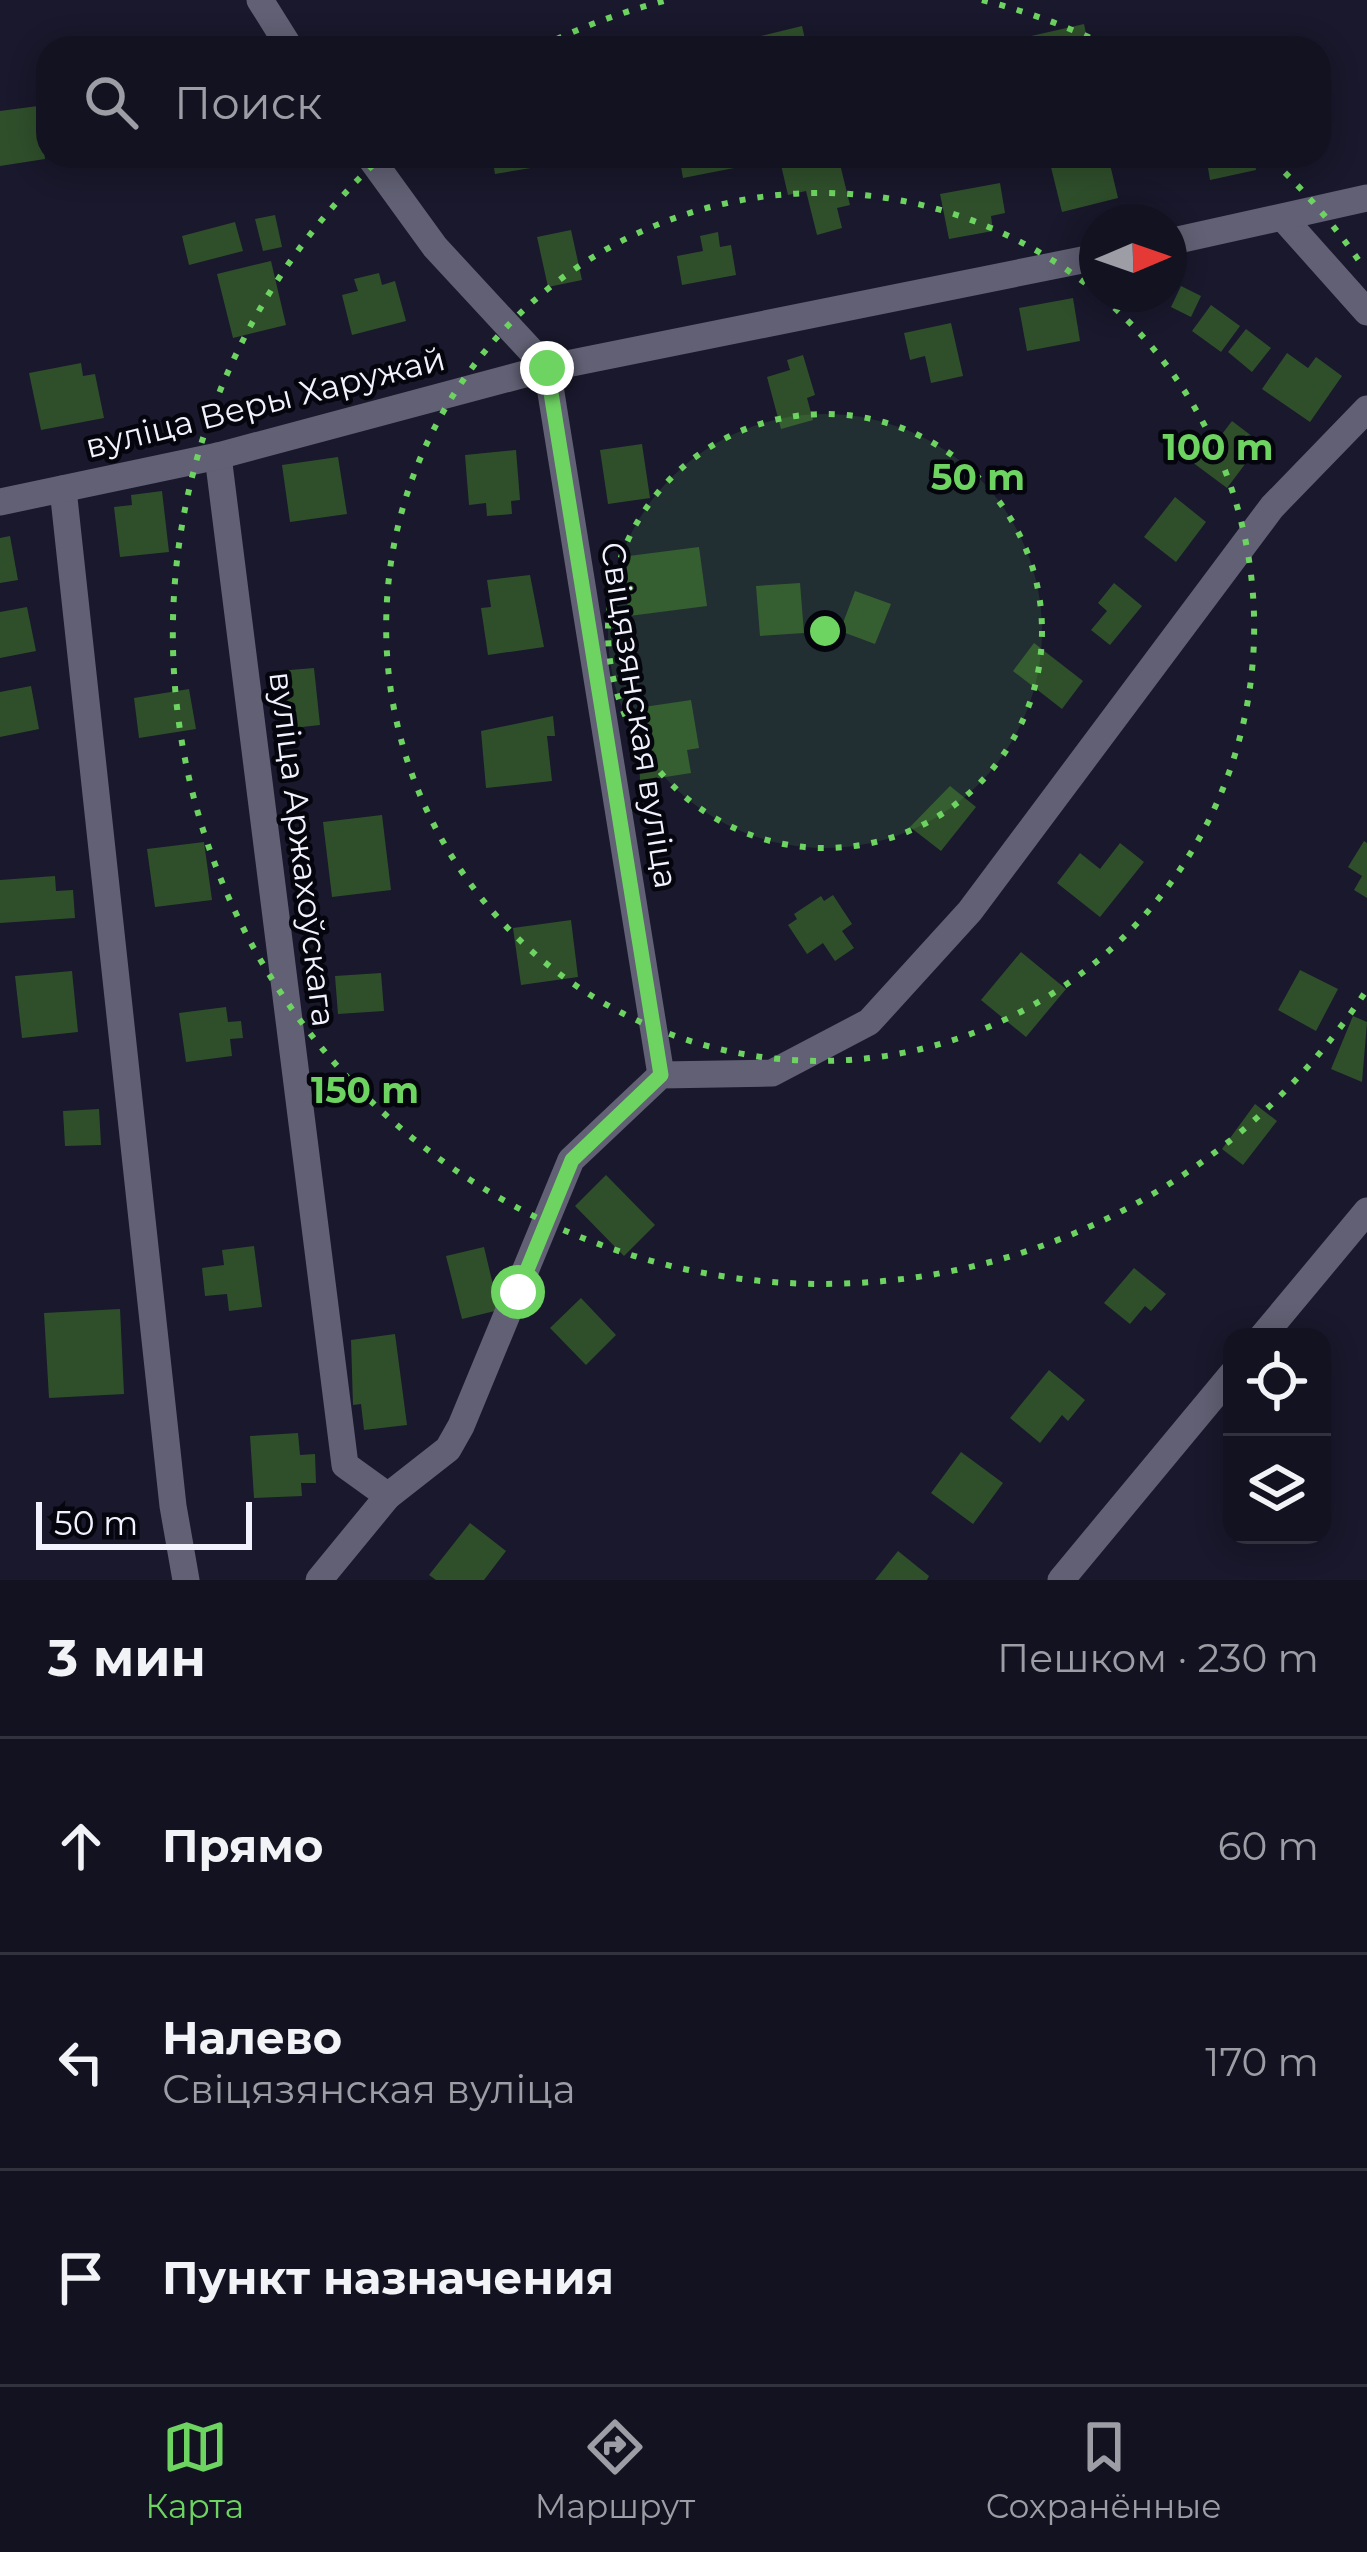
<!DOCTYPE html>
<html lang="ru">
<meta charset="utf-8">
<style>
:root{--surface:#131221;--page:#1c1b2a;--text:#f1f3f6;--muted:#9d9ea5;--line:#32323f;--accent:#6dd361}
body{margin:0;font-family:Montserrat,sans-serif;background:var(--page);color:var(--text)}
.controls{position:absolute;right:36px;bottom:36px;display:grid;overflow:hidden;border-radius:24px;box-shadow:0 6px 30px #0003}
.controls button{width:108px;height:108px;display:grid;place-items:center;padding:0;border:0;border-bottom:3px solid var(--line);background:var(--surface);color:var(--text);font:60px sans-serif}
.compass{position:absolute;left:1079px;top:204px;width:108px;height:108px;border-radius:50%;background:var(--surface);box-shadow:0 6px 30px #0003;rotate:88deg}
.scale{position:absolute;left:36px;bottom:30px;width:216px;box-sizing:border-box;padding-left:12px;border:6px solid #f2f2fe;border-top:0;font-size:33px;line-height:42px;white-space:nowrap;color:#f2f2fe;-webkit-text-stroke:9px #05050d;paint-order:stroke}
.stop{position:absolute;width:36px;height:36px;margin:-27px;border:9px solid #6dd361;border-radius:50%;background:#fff}
.stop.end{background:#6dd361;border-color:#fff;box-shadow:0 3px 12px #0008}
.list{margin:0;padding:0;list-style:none}
h2{display:flex;justify-content:space-between;align-items:center;height:156px;margin:0;padding:0 48px;font-size:51px}
h2 small{font-size:39px;font-weight:400;color:var(--muted)}
.list li{display:grid;grid-template-columns:78px 1fr auto;gap:36px;align-items:center;box-sizing:border-box;height:216px;padding:0 48px;border-top:3px solid var(--line)}
.list b{display:block;font-size:45px;white-space:nowrap}
.list p{margin:0;font-size:39px;white-space:nowrap;color:var(--muted)}
.list em{font-size:39px;font-style:normal;color:var(--muted)}
.icon{flex:none;width:66px;height:66px;fill:none;stroke:currentColor;stroke-width:2;stroke-linecap:round;stroke-linejoin:round}
.map{position:relative;flex:none;width:1367px;height:1580px;overflow:hidden}
.search{position:absolute;background:var(--surface);box-shadow:0 6px 30px #0003;left:36px;right:36px;top:36px;height:132px;display:flex;align-items:center;gap:30px;box-sizing:border-box;padding:0 42px;border-radius:36px;color:var(--muted);font-size:45px}
.sheet{height:804px;background:var(--surface)}
nav{display:flex;justify-content:space-around;align-items:center;box-sizing:border-box;height:168px;border-top:3px solid var(--line);background:var(--surface);font-size:33px;color:var(--muted)}
nav a{display:grid;justify-items:center;gap:6px}
nav .on{color:var(--accent)}
.map>svg:first-child{display:block}
.building{fill:#2f4f2b}
.lines{fill:none;stroke-linecap:round;stroke-linejoin:round}
.street{stroke:#616074;stroke-width:27}
.route{stroke:#6dd361;stroke-width:15}
.ring{fill:none;stroke:#6dd361;stroke-width:6;stroke-dasharray:6 12}
.labels{text-anchor:middle;stroke-width:9;stroke-linejoin:round;paint-order:stroke}
.street-label{font-size:33px;fill:#f2f2fe;stroke:#05050d}
.centre{fill:#6dd361;stroke:#05050d;stroke-width:6}
.ring-label{font-size:36px;text-anchor:middle;font-weight:bold;fill:#6dd361;stroke:#05050d;stroke-width:9;stroke-linejoin:round;paint-order:stroke}
</style>
<div class="map">
<svg width="1367" height="1580" viewBox="0 0 1367 1580">
<rect width="100%" height="100%" fill="#19182c"/>
<g class="building">
<polygon points="1084,24 1089,48 1020,48 1018,39"/>
<polygon points="802,26 807,48 759,48 757,37"/>
<polygon points="38,106 45,159 0,166 0,111"/>
<polygon points="492,156 535,156 537,167 495,174"/>
<polygon points="679,156 732,156 734,168 683,178"/>
<polygon points="797,156 838,156 850,205 837,208 842,228 817,235 806,191 788,195 781,165 798,161"/>
<polygon points="1062,156 1108,156 1118,198 1062,212 1049,159"/>
<polygon points="1206,156 1254,156 1256,170 1210,180"/>
<polygon points="1000,183 1005,213 991,216 993,231 949,239 940,194"/>
<polygon points="275,215 282,247 263,251 255,219"/>
<polygon points="235,222 243,251 189,265 182,236"/>
<polygon points="571,230 582,280 548,287 537,237"/>
<polygon points="718,232 720,247 731,245 736,275 682,285 677,256 703,251 700,236"/>
<polygon points="271,261 286,325 233,338 217,274"/>
<polygon points="379,273 382,285 395,281 406,321 352,335 342,295 358,291 354,279"/>
<polygon points="1181,286 1201,296 1191,317 1171,307"/>
<polygon points="1073,298 1080,341 1027,351 1019,308"/>
<polygon points="1211,305 1240,326 1221,352 1192,331"/>
<polygon points="951,323 963,376 931,383 925,356 910,360 904,333"/>
<polygon points="1246,329 1271,348 1252,372 1228,352"/>
<polygon points="1287,353 1308,368 1316,357 1342,376 1310,422 1262,389"/>
<polygon points="803,355 815,395 807,398 813,420 781,429 767,377 790,370 787,360"/>
<polygon points="81,363 83,376 95,374 104,418 41,430 29,373"/>
<polygon points="1232,421 1261,443 1227,488 1184,456 1199,436 1213,446"/>
<polygon points="642,444 650,498 608,504 600,450"/>
<polygon points="516,450 520,500 511,501 512,514 487,516 486,503 469,505 465,455"/>
<polygon points="338,457 347,514 290,522 282,465"/>
<polygon points="162,491 169,552 120,557 114,507 132,505 131,495"/>
<polygon points="1175,497 1206,522 1176,562 1144,537"/>
<polygon points="10,536 18,580 0,583 0,538"/>
<polygon points="699,547 707,606 629,616 621,557"/>
<polygon points="530,575 544,647 488,655 481,608 491,607 487,580"/>
<polygon points="800,583 804,633 760,636 756,586"/>
<polygon points="1114,583 1142,606 1110,645 1091,630 1107,611 1098,603"/>
<polygon points="855,591 891,604 875,644 840,631"/>
<polygon points="27,607 36,651 0,658 0,612"/>
<polygon points="1034,643 1083,681 1062,709 1013,671"/>
<polygon points="314,668 320,725 284,729 278,671"/>
<polygon points="31,686 39,729 0,737 0,692"/>
<polygon points="189,689 196,729 139,738 134,698"/>
<polygon points="691,700 699,748 687,750 691,773 640,781 637,708"/>
<polygon points="553,716 555,736 547,736 552,781 486,788 481,731"/>
<polygon points="950,786 976,807 941,851 910,827"/>
<polygon points="382,815 391,890 332,897 323,822"/>
<polygon points="1364,841 1367,843 1367,898 1354,890 1362,876 1348,867"/>
<polygon points="204,842 212,900 155,907 147,849"/>
<polygon points="1120,843 1144,862 1100,917 1057,883 1080,853 1100,869"/>
<polygon points="55,876 56,891 73,890 75,918 0,923 0,880"/>
<polygon points="833,895 852,924 842,931 854,948 835,961 823,943 807,954 788,925 797,919 794,914 821,896 824,901"/>
<polygon points="571,920 578,977 521,985 513,928"/>
<polygon points="1021,952 1066,989 1026,1037 981,1000"/>
<polygon points="1300,970 1338,989 1316,1031 1278,1010"/>
<polygon points="72,971 78,1032 22,1038 15,976"/>
<polygon points="381,973 384,1011 338,1014 335,976"/>
<polygon points="226,1007 228,1022 241,1021 243,1038 230,1039 232,1056 186,1062 179,1013"/>
<polygon points="1353,1016 1367,1022 1362,1082 1331,1069"/>
<polygon points="1255,1104 1277,1121 1243,1165 1222,1149"/>
<polygon points="99,1109 101,1145 65,1146 63,1111"/>
<polygon points="606,1175 655,1225 624,1256 575,1206"/>
<polygon points="254,1246 262,1307 229,1311 227,1294 205,1296 202,1268 224,1265 222,1250"/>
<polygon points="484,1247 499,1310 462,1319 446,1256"/>
<polygon points="1134,1268 1166,1294 1151,1311 1145,1306 1130,1324 1104,1303"/>
<polygon points="581,1298 616,1335 586,1365 550,1328"/>
<polygon points="120,1309 124,1394 49,1398 44,1313"/>
<polygon points="395,1334 407,1425 364,1430 361,1404 353,1405 351,1340"/>
<polygon points="1049,1370 1085,1400 1068,1421 1062,1415 1040,1443 1010,1418"/>
<polygon points="298,1433 300,1455 315,1454 316,1483 301,1483 302,1496 254,1498 250,1436"/>
<polygon points="961,1452 1003,1483 973,1524 931,1493"/>
<polygon points="470,1523 506,1551 484,1580 436,1580 429,1575"/>
<polygon points="898,1551 929,1576 927,1580 875,1580"/>
</g>
<g class="lines">
<g class="street">
<polyline points="260,0 290,48"/>
<polyline points="369,156 435,247 547,368 661,1075"/>
<polyline points="1284,219 1367,312"/>
<polyline points="1169,242 1367,198"/>
<polyline points="218,456 345,1465 388,1496 448,1449 461,1426 571,1160 661,1075 772,1073 869,1022 970,911 1272,507 1367,409"/>
<polyline points="63,489 173,1506 186,1580"/>
<polyline points="0,502 218,456 547,368 1097,257"/>
<polyline points="1262,1337 1367,1211"/>
<polyline points="319,1580 388,1496"/>
<polyline points="1061,1580 1232,1374"/>
</g>
</g>
<g class="lines">
<polyline class="route" points="518,1292 572,1160 661,1075 547,368"/>
</g>
<circle cx="825" cy="631" r="217" fill="#6dd361" fill-opacity=".12"/>
<g class="ring">
<circle cx="825" cy="631" r="217"/>
<path d="M1101 296A434 434 0 1 1 1095 291"/>
<path d="M1364 994A650 650 0 1 1 378 160M540 47A650 650 0 0 1 668 0M982 0A650 650 0 0 1 1110 47M1272 160A650 650 0 0 1 1364 268"/>
</g>
<g class="labels">
<g class="street-label">
<text transform="translate(265 402) rotate(-14)" y="12">вуліца Веры Харужай</text>
<text transform="translate(640 715) rotate(81)" y="12">Свіцязянская вуліца</text>
<text transform="translate(303 849) rotate(83)" y="12">вуліца Аржахоўскага</text>
</g>
</g>
<circle cx="825" cy="631" r="18" class="centre"/>
<g class="ring-label">
<text x="1218" y="460">100 m</text>
<text x="978" y="490">50 m</text>
<text x="365" y="1103">150 m</text>
</g>
</svg>
<div class="controls">
<button><svg class="icon" aria-label="locate" viewBox="0 0 24 24"><circle cx="12" cy="12" r="6"/><path d="M12 2v4M12 18v4M2 12h4M18 12h4"/></svg></button>
<button><svg class="icon" aria-label="layers" viewBox="0 0 24 24"><path d="M12 4l9 5-9 5-9-5zM3 14l9 5 9-5"/></svg></button>
</div>
<svg class="compass" viewBox="-18 -18 36 36"><path d="M0-13l5 13h-10z" fill="#e53935"/><path d="M0 13l5-13h-10z" fill="#9d9ea5"/></svg>
<div class="scale">50 m</div>
<div class="stop" style="left:518px;top:1292px"></div>
<div class="stop end" style="left:547px;top:368px"></div>
<div class="search"><svg class="icon" aria-label="search" viewBox="0 0 24 24"><circle cx="10" cy="10" r="6"/><path d="M15 15l6 6"/></svg>Поиск</div>
</div>
<section class="sheet">
<h2>3 мин<small>Пешком · 230 m</small></h2>
<ul class="list">
<li><svg class="icon" aria-label="ahead" viewBox="0 0 24 24"><path d="M12 20V5M6 11l6-6 6 6"/></svg><div><b>Прямо</b></div><em>60 m</em></li>
<li><svg class="icon" aria-label="left" viewBox="0 0 24 24"><path d="M17 20v-9H6M10 6l-5 5 5 5"/></svg><div><b>Налево</b><p>Свіцязянская вуліца</p></div><em>170 m</em></li>
<li><svg class="icon" aria-label="arrive" viewBox="0 0 24 24"><path d="M6 21V4h12l-3 4 3 4H6"/></svg><div><b>Пункт назначения</b></div></li>
</ul>
</section>
<nav>
<a class="on"><svg class="icon" aria-label="map" viewBox="0 0 24 24"><path d="M3 6l6-2 6 2 6-2v14l-6 2-6-2-6 2zM9 4v14M15 6v14"/></svg>Карта</a>
<a><svg class="icon" aria-label="directions" viewBox="0 0 24 24"><path d="M12 3l9 9-9 9-9-9zM9 14v-3h6M13 9l2 2-2 2"/></svg>Маршрут</a>
<a><svg class="icon" aria-label="saved" viewBox="0 0 24 24"><path d="M7 4h10v16l-5-4-5 4z"/></svg>Сохранённые</a>
</nav>
